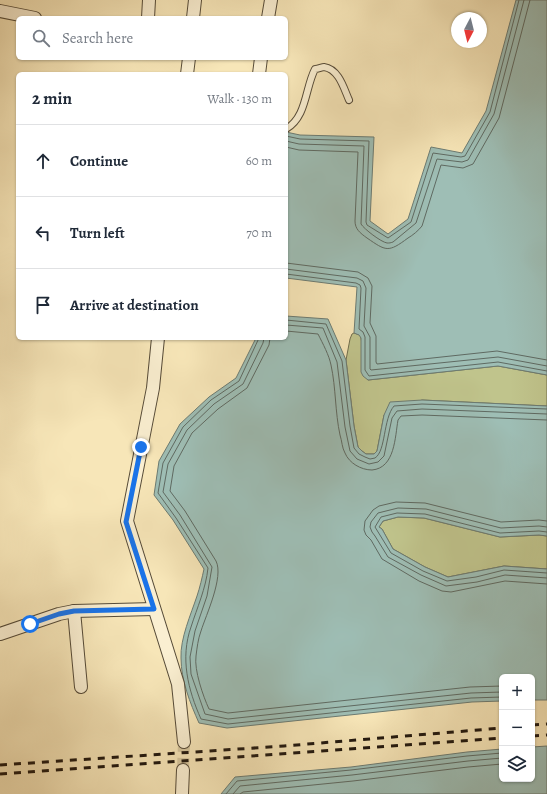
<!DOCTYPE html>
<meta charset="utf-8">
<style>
:root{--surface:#fff;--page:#f6f6f7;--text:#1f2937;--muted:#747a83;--line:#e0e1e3}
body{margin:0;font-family:Alegreya,serif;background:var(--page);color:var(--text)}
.controls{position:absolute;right:12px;bottom:12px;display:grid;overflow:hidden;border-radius:6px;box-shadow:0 1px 3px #0004}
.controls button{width:36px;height:36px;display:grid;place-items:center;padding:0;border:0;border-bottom:1px solid var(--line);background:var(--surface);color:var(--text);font:20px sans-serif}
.compass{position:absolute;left:451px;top:12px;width:36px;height:36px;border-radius:50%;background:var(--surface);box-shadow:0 1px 3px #0004;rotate:187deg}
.stop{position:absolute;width:12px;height:12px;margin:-9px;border:3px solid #1a73e8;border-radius:50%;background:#fff}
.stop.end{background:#1a73e8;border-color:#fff;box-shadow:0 1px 4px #0008}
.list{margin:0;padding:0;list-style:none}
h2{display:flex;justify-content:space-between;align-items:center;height:52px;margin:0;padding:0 16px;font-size:17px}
h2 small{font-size:13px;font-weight:400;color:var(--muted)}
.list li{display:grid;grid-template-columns:26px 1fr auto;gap:12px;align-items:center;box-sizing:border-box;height:72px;padding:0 16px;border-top:1px solid var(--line)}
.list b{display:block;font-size:15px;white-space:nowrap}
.list em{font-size:13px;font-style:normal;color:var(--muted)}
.icon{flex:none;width:22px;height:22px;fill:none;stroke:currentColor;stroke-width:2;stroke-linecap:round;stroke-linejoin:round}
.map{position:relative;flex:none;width:547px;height:794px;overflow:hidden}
.search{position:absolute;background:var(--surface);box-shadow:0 1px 3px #0004;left:16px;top:16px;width:272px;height:44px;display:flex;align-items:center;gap:10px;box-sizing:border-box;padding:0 14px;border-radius:6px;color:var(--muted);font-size:15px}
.panel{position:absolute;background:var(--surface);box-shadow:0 1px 3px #0004;left:16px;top:72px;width:272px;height:268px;border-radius:6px}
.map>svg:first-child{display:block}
.green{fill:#c0c48c;stroke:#706e4d}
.water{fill:#9ebeb5;stroke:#6c7b72}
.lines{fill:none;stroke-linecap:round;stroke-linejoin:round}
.shore{stroke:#5f6a62;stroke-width:1}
.street-tunnel{stroke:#d7c79e;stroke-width:12;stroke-dasharray:12 6;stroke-linecap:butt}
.lane-casing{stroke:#564b38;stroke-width:8}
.street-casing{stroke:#564b38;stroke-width:14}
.lane{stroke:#faefd1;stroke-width:6}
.street{stroke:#faefd1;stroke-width:12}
.rail{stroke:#20170e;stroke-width:3;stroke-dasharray:7 7;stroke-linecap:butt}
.route{stroke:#1a73e8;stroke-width:5}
</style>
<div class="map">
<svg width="547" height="794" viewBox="0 0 547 794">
<rect width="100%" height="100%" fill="#f7e6b8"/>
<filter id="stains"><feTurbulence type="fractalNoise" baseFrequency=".005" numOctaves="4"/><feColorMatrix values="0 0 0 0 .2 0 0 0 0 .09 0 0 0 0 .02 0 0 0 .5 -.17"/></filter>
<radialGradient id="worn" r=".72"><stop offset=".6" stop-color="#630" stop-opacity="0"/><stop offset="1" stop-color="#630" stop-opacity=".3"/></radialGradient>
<g class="green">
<polygon points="354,333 360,335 361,338 368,380 498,366 547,375 547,406 422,400 384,415 377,451 374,454 366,454 362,451 358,447 354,426 346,360 350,339 352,334"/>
<polygon points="398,517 424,518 500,537 539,535 547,536 547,569 504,566 448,577 425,567 393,549 382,529 379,527 383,521"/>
</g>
<g class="water">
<polygon points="516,0 547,0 547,375 498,366 368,380 363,376 361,372 361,338 359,335 354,333 357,287 286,278 286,132 300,135 374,137 370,221 388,234 408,219 431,147 462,153 486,111"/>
<path d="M286,316L328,319L346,360L354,426L358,447L362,451L366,454H374L377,451L384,415L390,402L422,400L547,406V536L539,535L500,537L424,518L398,517L383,521L379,527L382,529L393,549L425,567L448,577L504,566L547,569V700H532V677H502V701L472,702L227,728L199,723C190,703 181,680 181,658C180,639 191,614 197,596C200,587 202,578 204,569L173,520L154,495L159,461L180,424L209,397L236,378L256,338H286Z"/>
<polygon points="547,746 547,794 221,794 235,777 351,767 467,752 502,749 502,779 532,779 532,747"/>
</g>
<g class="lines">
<g class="shore">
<polyline points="286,136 300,139 369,141 366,222 367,225 388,238 411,222 433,153 461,157 465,156 490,112 519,0"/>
<path d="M286,141L299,144L364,146L361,224C364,229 381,242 387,243C390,243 390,243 393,242L416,223L437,159L462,162L468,160L494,114L524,0"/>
<path d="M286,147L299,150L358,152L355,221C355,229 360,233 367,238C386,251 388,253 408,238C413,235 418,231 422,226L441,165L463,168L473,164L499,118L530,0"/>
<polyline points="286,263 358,272 368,278 372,286 370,323 376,336 376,362 377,364 497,351 547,360"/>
<polyline points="286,269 357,278 363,281 366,288 364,326 370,337 370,369 371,370 498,357 547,366"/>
<polyline points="286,274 356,283 360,285 361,288 359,329 363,332 365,337 365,370 369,376 498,362 547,371"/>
<path d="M286,320L326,324L342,361L350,426L354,448L359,454L365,457L370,459L375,458C386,451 383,419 394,406L422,404L547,409"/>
<polyline points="286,325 323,328 337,362 345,427 350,451 357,459 369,464 378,462 384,456 392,418 397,411 422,409 547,414"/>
<path d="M286,331L318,334C323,344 329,355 331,365C336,388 335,412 340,435C342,441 342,448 345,453C349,463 361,470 372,470C395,468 395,437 398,420L401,416L422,415L547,420"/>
<path d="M259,338L239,381L211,400L183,427L163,463L158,493L176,518L208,568C206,588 197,608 191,627C180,658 188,690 201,719L228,724L471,698L502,697"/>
<polyline points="264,338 263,343 243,384 214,404 187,430 168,464 163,492 180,515 212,567 207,596 195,631 190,657 191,674 205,714 228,719 471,693 502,692"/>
<path d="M270,338L269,345L247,388L218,409L192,433L174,466L170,491L185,511L216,561C224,577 206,615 201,631C198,639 197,648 196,656C194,670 203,696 209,709L228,713L470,687L502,686"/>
<polyline points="547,521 539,520 501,522 425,503 396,502 379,506 373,510 365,521 364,530 366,535 371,540 382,559 419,581 442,591 451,592 505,581 547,584"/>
<polyline points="547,527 539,526 501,528 426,509 398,508 378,513 371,522 370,527 372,532 375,536 388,557 421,575 446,586 477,582 505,575 547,578"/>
<polyline points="547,532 539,531 500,533 425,514 397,513 381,517 375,527 391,553 423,571 447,581 476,577 504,570 547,573"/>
<polyline points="226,794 237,781 351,770 467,756 502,753"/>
<polyline points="233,794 240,786 352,775 468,761 502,758"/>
<polyline points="240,794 243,792 353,781 468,767 502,764"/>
</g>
<polyline class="street-tunnel" points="183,770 184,742"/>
<g class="lane-casing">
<path id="lane" d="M286,129C307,117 305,88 315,69C318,69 322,67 324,67C339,69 344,89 349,100"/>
</g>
<g class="street-casing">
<g id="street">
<polyline points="0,11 35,18"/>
<polyline points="148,18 149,0"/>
<polyline points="193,18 195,0"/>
<polyline points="268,18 271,0"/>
<polyline points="187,74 189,58"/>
<polyline points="259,74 261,58"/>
<polyline points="158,338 153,388 127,521 178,684 184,742"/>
<polyline points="74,611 81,687"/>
<polyline points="0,634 59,614 74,611 154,609"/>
<polyline points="182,794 183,770"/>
</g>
</g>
<use href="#lane" class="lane"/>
<use href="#street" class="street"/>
<g class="rail">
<polyline points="532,725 547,724"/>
<polyline points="532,736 547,735"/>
<polyline points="0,765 284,746 502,728"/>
<polyline points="0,774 502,738"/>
</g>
</g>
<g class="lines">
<polyline class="route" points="30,624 59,614 74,611 154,609 126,522 141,447"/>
</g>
<rect width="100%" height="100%" filter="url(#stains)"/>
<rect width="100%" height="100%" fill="url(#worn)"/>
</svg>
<div class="controls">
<button>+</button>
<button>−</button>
<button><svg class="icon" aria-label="layers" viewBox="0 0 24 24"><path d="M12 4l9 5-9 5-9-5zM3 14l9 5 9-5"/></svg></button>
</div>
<svg class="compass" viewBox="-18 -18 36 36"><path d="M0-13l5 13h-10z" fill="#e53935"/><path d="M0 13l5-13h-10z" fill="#747a83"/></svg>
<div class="stop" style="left:30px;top:624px"></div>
<div class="stop end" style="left:141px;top:447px"></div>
<div class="search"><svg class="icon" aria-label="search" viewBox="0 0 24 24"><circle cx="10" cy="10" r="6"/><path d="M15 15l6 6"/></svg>Search here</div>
<section class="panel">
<h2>2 min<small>Walk · 130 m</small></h2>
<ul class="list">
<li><svg class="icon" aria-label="ahead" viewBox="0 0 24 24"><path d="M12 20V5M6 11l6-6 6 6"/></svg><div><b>Continue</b></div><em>60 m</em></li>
<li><svg class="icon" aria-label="left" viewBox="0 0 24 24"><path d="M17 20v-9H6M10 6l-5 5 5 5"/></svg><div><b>Turn left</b></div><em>70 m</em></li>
<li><svg class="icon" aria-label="arrive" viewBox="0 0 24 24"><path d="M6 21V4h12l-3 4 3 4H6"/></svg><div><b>Arrive at destination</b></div></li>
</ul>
</section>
</div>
